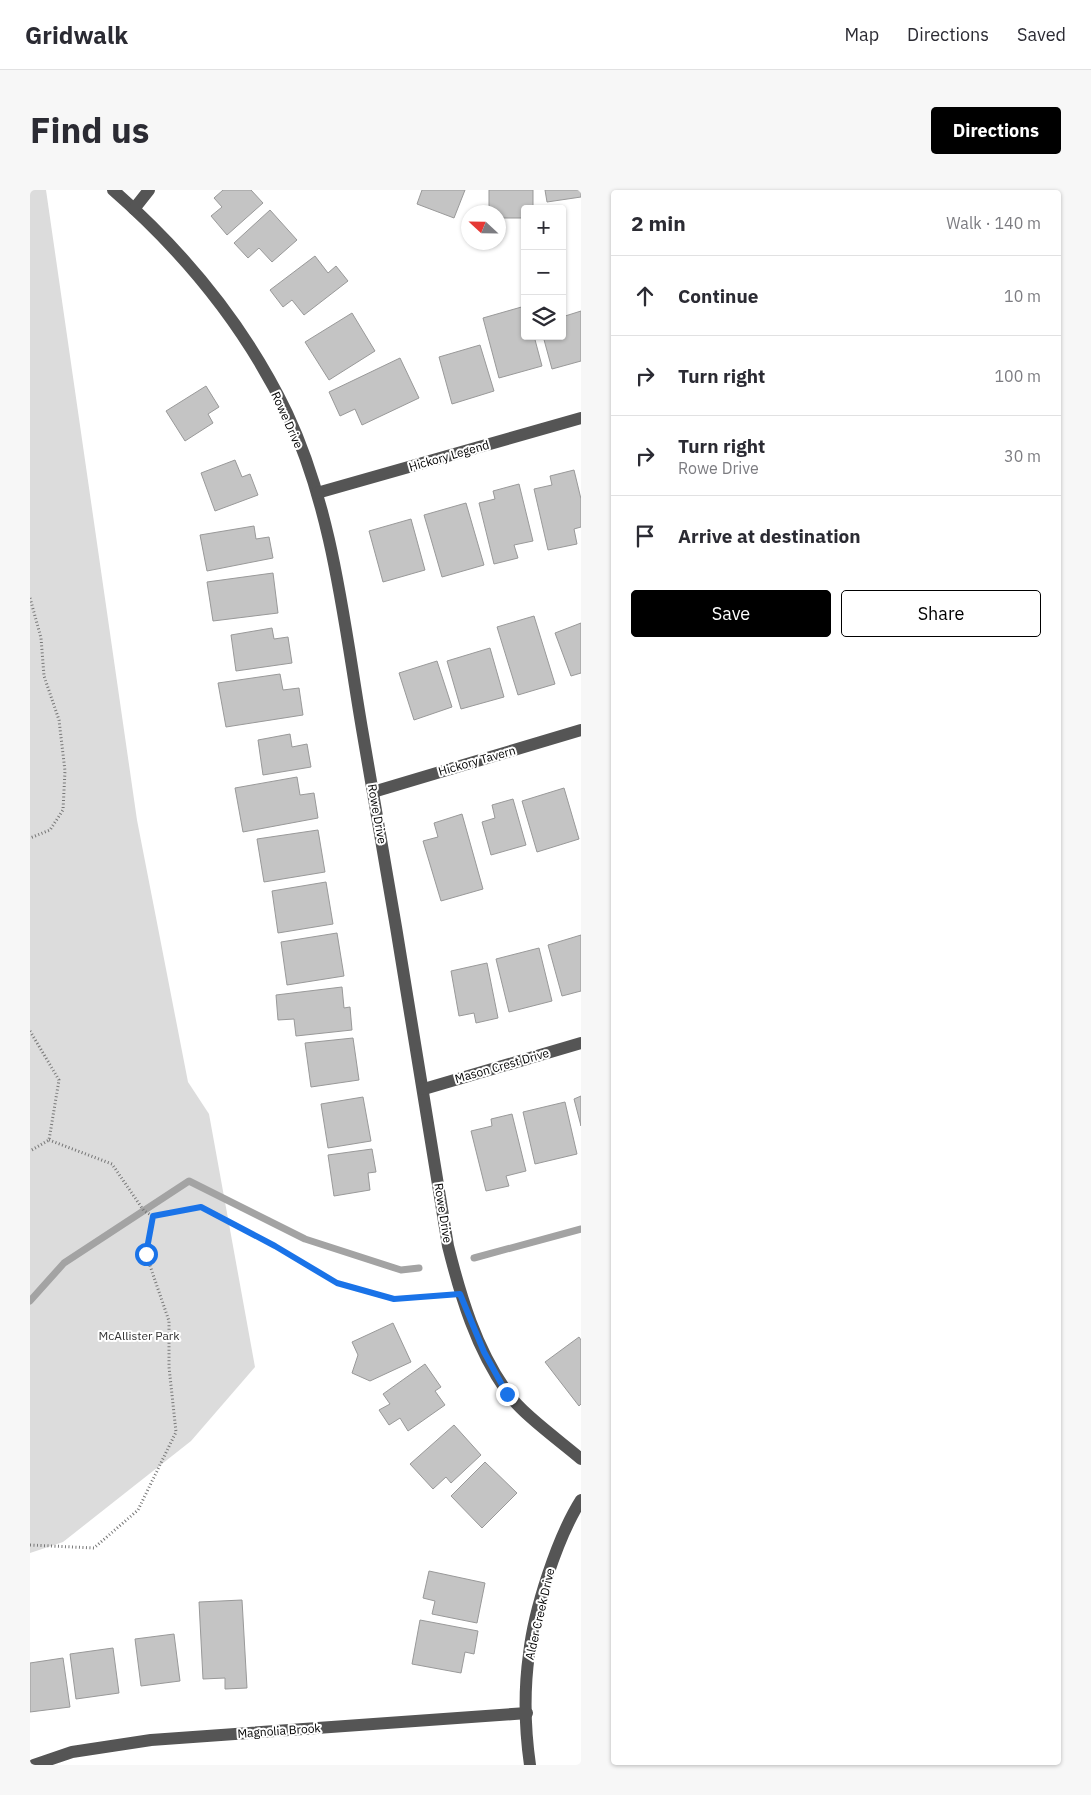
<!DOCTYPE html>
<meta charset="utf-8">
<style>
:root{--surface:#fff;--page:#f7f7f7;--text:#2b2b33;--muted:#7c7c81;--line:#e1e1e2;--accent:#000}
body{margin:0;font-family:"IBM Plex Sans",sans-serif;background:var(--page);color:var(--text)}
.controls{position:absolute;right:15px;top:15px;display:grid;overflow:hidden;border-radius:5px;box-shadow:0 1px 4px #0004}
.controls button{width:45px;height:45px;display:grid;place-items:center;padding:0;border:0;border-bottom:1px solid var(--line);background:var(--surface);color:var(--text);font:25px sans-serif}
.compass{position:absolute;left:431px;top:15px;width:45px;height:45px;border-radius:50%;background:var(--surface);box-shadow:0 1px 4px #0004;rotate:292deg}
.stop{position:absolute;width:15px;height:15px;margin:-11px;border:4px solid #1a73e8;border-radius:50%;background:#fff}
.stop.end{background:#1a73e8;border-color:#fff;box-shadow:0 1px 5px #0008}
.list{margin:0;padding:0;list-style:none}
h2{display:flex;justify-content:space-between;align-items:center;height:65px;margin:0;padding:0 20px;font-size:21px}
h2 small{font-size:16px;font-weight:400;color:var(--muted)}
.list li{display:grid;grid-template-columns:32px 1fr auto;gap:15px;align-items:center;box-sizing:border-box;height:80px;padding:0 20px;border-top:1px solid var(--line)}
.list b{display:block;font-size:19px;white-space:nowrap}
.list p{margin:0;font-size:16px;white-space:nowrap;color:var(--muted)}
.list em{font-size:16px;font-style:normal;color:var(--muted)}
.actions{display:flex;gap:10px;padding:15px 20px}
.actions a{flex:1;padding:11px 0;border:1px solid var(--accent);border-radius:5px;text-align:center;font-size:18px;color:var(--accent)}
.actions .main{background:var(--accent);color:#fff}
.icon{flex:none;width:28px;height:28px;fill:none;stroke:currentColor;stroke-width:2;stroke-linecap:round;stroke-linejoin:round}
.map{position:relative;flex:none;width:551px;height:1575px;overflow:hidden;border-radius:5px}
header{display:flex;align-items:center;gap:30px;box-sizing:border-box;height:70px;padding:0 25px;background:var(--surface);border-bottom:1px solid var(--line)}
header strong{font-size:24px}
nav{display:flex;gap:28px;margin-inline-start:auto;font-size:18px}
.intro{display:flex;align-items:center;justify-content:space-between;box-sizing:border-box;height:120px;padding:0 30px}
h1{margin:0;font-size:35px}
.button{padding:12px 22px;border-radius:5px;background:var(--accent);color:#fff;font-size:18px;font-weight:700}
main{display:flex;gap:30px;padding:0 30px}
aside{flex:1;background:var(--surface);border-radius:5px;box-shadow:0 1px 4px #0004}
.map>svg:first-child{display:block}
.green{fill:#dcdcdc}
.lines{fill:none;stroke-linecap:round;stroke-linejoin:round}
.stream{stroke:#a3a3a3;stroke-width:7}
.building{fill:#c4c4c4;stroke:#999}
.path{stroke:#777;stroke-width:3;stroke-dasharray:1 2.5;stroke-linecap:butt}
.minor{stroke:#555;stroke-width:12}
.route{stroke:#1a73e8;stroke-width:6}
.labels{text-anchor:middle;stroke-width:4;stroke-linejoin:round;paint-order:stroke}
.street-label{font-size:12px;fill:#000;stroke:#fff}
.park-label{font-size:12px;fill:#333;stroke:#fff}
</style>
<header>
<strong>Gridwalk</strong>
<nav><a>Map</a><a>Directions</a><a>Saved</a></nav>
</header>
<div class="intro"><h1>Find us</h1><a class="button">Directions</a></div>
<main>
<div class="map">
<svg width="551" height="1575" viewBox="0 0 551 1575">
<rect width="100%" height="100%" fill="#fff"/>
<polygon class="green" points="0,0 16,0 107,630 158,892 179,924 225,1177 161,1251 33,1352 0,1363"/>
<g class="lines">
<g class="stream">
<polyline points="444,1068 551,1039"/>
<polyline points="0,1111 34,1073 159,991 275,1049 371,1080 389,1078"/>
</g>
</g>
<g class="building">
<polygon points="193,0 221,0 233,13 197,45 181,26 192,17 184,8"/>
<polygon points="392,0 435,0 424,28 387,14"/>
<polygon points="459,0 503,0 503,19 495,19 495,28 468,28 468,22 459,22"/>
<polygon points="515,0 551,0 551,7 517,12"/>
<polygon points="240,20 267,50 242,72 229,58 218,68 204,53"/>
<polygon points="285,66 298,83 306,76 318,91 274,125 262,110 253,117 240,100"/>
<polygon points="495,116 495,146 504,146 512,176 469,188 453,128"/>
<polygon points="551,121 551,171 522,179 513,146 532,146 532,127"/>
<polygon points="322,123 345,161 299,190 275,152"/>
<polygon points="450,155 464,201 422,214 409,167"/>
<polygon points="370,168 389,208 332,235 325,219 310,226 299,202"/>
<polygon points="176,196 189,217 178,224 183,233 155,251 136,221"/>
<polygon points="205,270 212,287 220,284 228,305 185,321 171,283"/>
<polygon points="544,280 551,309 551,337 544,339 547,354 518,360 504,299 522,295 520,286"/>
<polygon points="489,294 503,351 484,355 488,368 464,374 449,313 465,309 463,301"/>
<polygon points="436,313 454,375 412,387 394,325"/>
<polygon points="381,329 395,380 353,392 339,341"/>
<polygon points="224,336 226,349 239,347 243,368 177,381 170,345"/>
<polygon points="243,383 248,423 183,431 177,392"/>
<polygon points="504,426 525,494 488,505 467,437"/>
<polygon points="551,433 551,483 541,486 525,443"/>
<polygon points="242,438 244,449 258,447 262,473 206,481 201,445"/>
<polygon points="460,458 474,507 431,519 417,471"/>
<polygon points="407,471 422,517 384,530 369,483"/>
<polygon points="250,484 253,500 269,498 273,525 196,537 188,493"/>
<polygon points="260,544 262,557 277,554 281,577 233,585 228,550"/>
<polygon points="267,587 270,605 284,603 288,628 213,642 205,598"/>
<polygon points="534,598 549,649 507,662 492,611"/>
<polygon points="483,609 496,655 461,665 452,632 465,628 462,615"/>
<polygon points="432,624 453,699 411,711 393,651 408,647 404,633"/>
<polygon points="288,640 295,682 234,692 227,649"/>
<polygon points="296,692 303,734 248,743 242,701"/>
<polygon points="307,743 314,786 257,795 251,752"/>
<polygon points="551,745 551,801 532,806 518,755"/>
<polygon points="509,758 522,811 479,822 466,769"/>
<polygon points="457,773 468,828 446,833 444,823 429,826 421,781"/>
<polygon points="312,797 314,818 320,817 322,840 266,846 264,829 248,830 246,805"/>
<polygon points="323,848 329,890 281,897 275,853"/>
<polygon points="551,906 551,936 544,909"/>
<polygon points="333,907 341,951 298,958 291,914"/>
<polygon points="535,912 547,964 505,974 493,922"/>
<polygon points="482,924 496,981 476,986 479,996 456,1001 441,941 462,936 461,929"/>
<polygon points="342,959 346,982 338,983 340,1000 304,1006 298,965"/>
<polygon points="363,1133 381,1172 340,1191 322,1183 328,1165 322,1152"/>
<polygon points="549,1147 551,1150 551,1214 549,1216 515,1172"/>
<polygon points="395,1174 411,1197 405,1201 415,1215 378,1241 370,1228 359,1235 349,1220 360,1214 353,1204"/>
<polygon points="424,1235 451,1265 421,1293 416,1287 403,1299 380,1274"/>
<polygon points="455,1272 487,1303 452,1338 421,1306"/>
<polygon points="399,1381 455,1393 447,1433 402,1424 405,1411 393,1408"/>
<polygon points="212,1410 217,1498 195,1499 195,1488 173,1489 169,1412"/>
<polygon points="390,1430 448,1441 444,1464 435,1462 431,1483 382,1474"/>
<polygon points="144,1444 150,1491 111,1496 105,1449"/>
<polygon points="83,1458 89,1503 46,1509 40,1464"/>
<polygon points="33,1468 40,1517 0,1522 0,1473"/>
</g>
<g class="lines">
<g class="path">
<polyline points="0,408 11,448 14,486 29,530 35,581 33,620 20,640 0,648"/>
<polyline points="0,841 29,890 19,950 0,961"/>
<polyline points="123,1026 171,1017 245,1056 307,1093 364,1109 414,1105"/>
<polyline points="0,1355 64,1358 108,1320 146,1242 139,1177 139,1131 116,1064 123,1026 114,1021 82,974 19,950"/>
</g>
<g class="minor">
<path d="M83,0C154,62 216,138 257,223C303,321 314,433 332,539C362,711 391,884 418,1056C431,1108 446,1158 477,1202C491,1223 530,1251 551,1269"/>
<polyline points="104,19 119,0"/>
<polyline points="287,303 551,228"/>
<polyline points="343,602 551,540"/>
<polyline points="394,899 551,853"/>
<polyline points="4,1575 42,1562 121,1550 497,1523"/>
<path d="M500,1575C495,1540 494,1500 499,1464C504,1420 527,1348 551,1310"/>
</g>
</g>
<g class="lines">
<polyline class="route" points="116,1064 123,1026 171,1017 245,1056 307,1093 364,1109 430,1104 454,1162 477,1204"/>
</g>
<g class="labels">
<g class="street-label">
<text transform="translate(257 230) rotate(66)" y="4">Rowe Drive</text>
<text transform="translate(419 266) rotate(-16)" y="4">Hickory Legend</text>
<text transform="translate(447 571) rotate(-16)" y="4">Hickory Tavern</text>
<text transform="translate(347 624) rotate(80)" y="4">Rowe Drive</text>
<text transform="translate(472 876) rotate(-16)" y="4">Mason Crest Drive</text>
<text transform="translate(413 1023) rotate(81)" y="4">Rowe Drive</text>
<text transform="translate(510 1424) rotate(-77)" y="4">Alder Creek Drive</text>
<text transform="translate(249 1541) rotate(-4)" y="4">Magnolia Brook</text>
</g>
<g class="park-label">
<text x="109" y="1150">McAllister Park</text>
</g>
</g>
</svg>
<div class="controls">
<button>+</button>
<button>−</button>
<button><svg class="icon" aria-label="layers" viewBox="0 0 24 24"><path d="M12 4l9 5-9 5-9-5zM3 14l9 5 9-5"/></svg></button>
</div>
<svg class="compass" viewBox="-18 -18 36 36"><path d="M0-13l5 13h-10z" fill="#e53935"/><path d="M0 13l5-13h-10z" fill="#7c7c81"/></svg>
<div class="stop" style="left:116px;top:1064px"></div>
<div class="stop end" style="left:477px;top:1204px"></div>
</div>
<aside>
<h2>2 min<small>Walk · 140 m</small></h2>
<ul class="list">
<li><svg class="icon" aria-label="ahead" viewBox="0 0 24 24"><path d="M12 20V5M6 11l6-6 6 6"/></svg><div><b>Continue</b></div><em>10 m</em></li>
<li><svg class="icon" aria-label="right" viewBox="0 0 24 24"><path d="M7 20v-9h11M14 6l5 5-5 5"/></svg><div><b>Turn right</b></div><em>100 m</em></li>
<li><svg class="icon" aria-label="right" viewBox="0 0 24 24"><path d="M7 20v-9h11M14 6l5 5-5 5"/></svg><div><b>Turn right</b><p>Rowe Drive</p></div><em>30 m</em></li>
<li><svg class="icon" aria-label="arrive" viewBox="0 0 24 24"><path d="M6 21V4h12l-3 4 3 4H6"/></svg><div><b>Arrive at destination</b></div></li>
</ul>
<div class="actions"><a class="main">Save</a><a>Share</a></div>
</aside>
</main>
